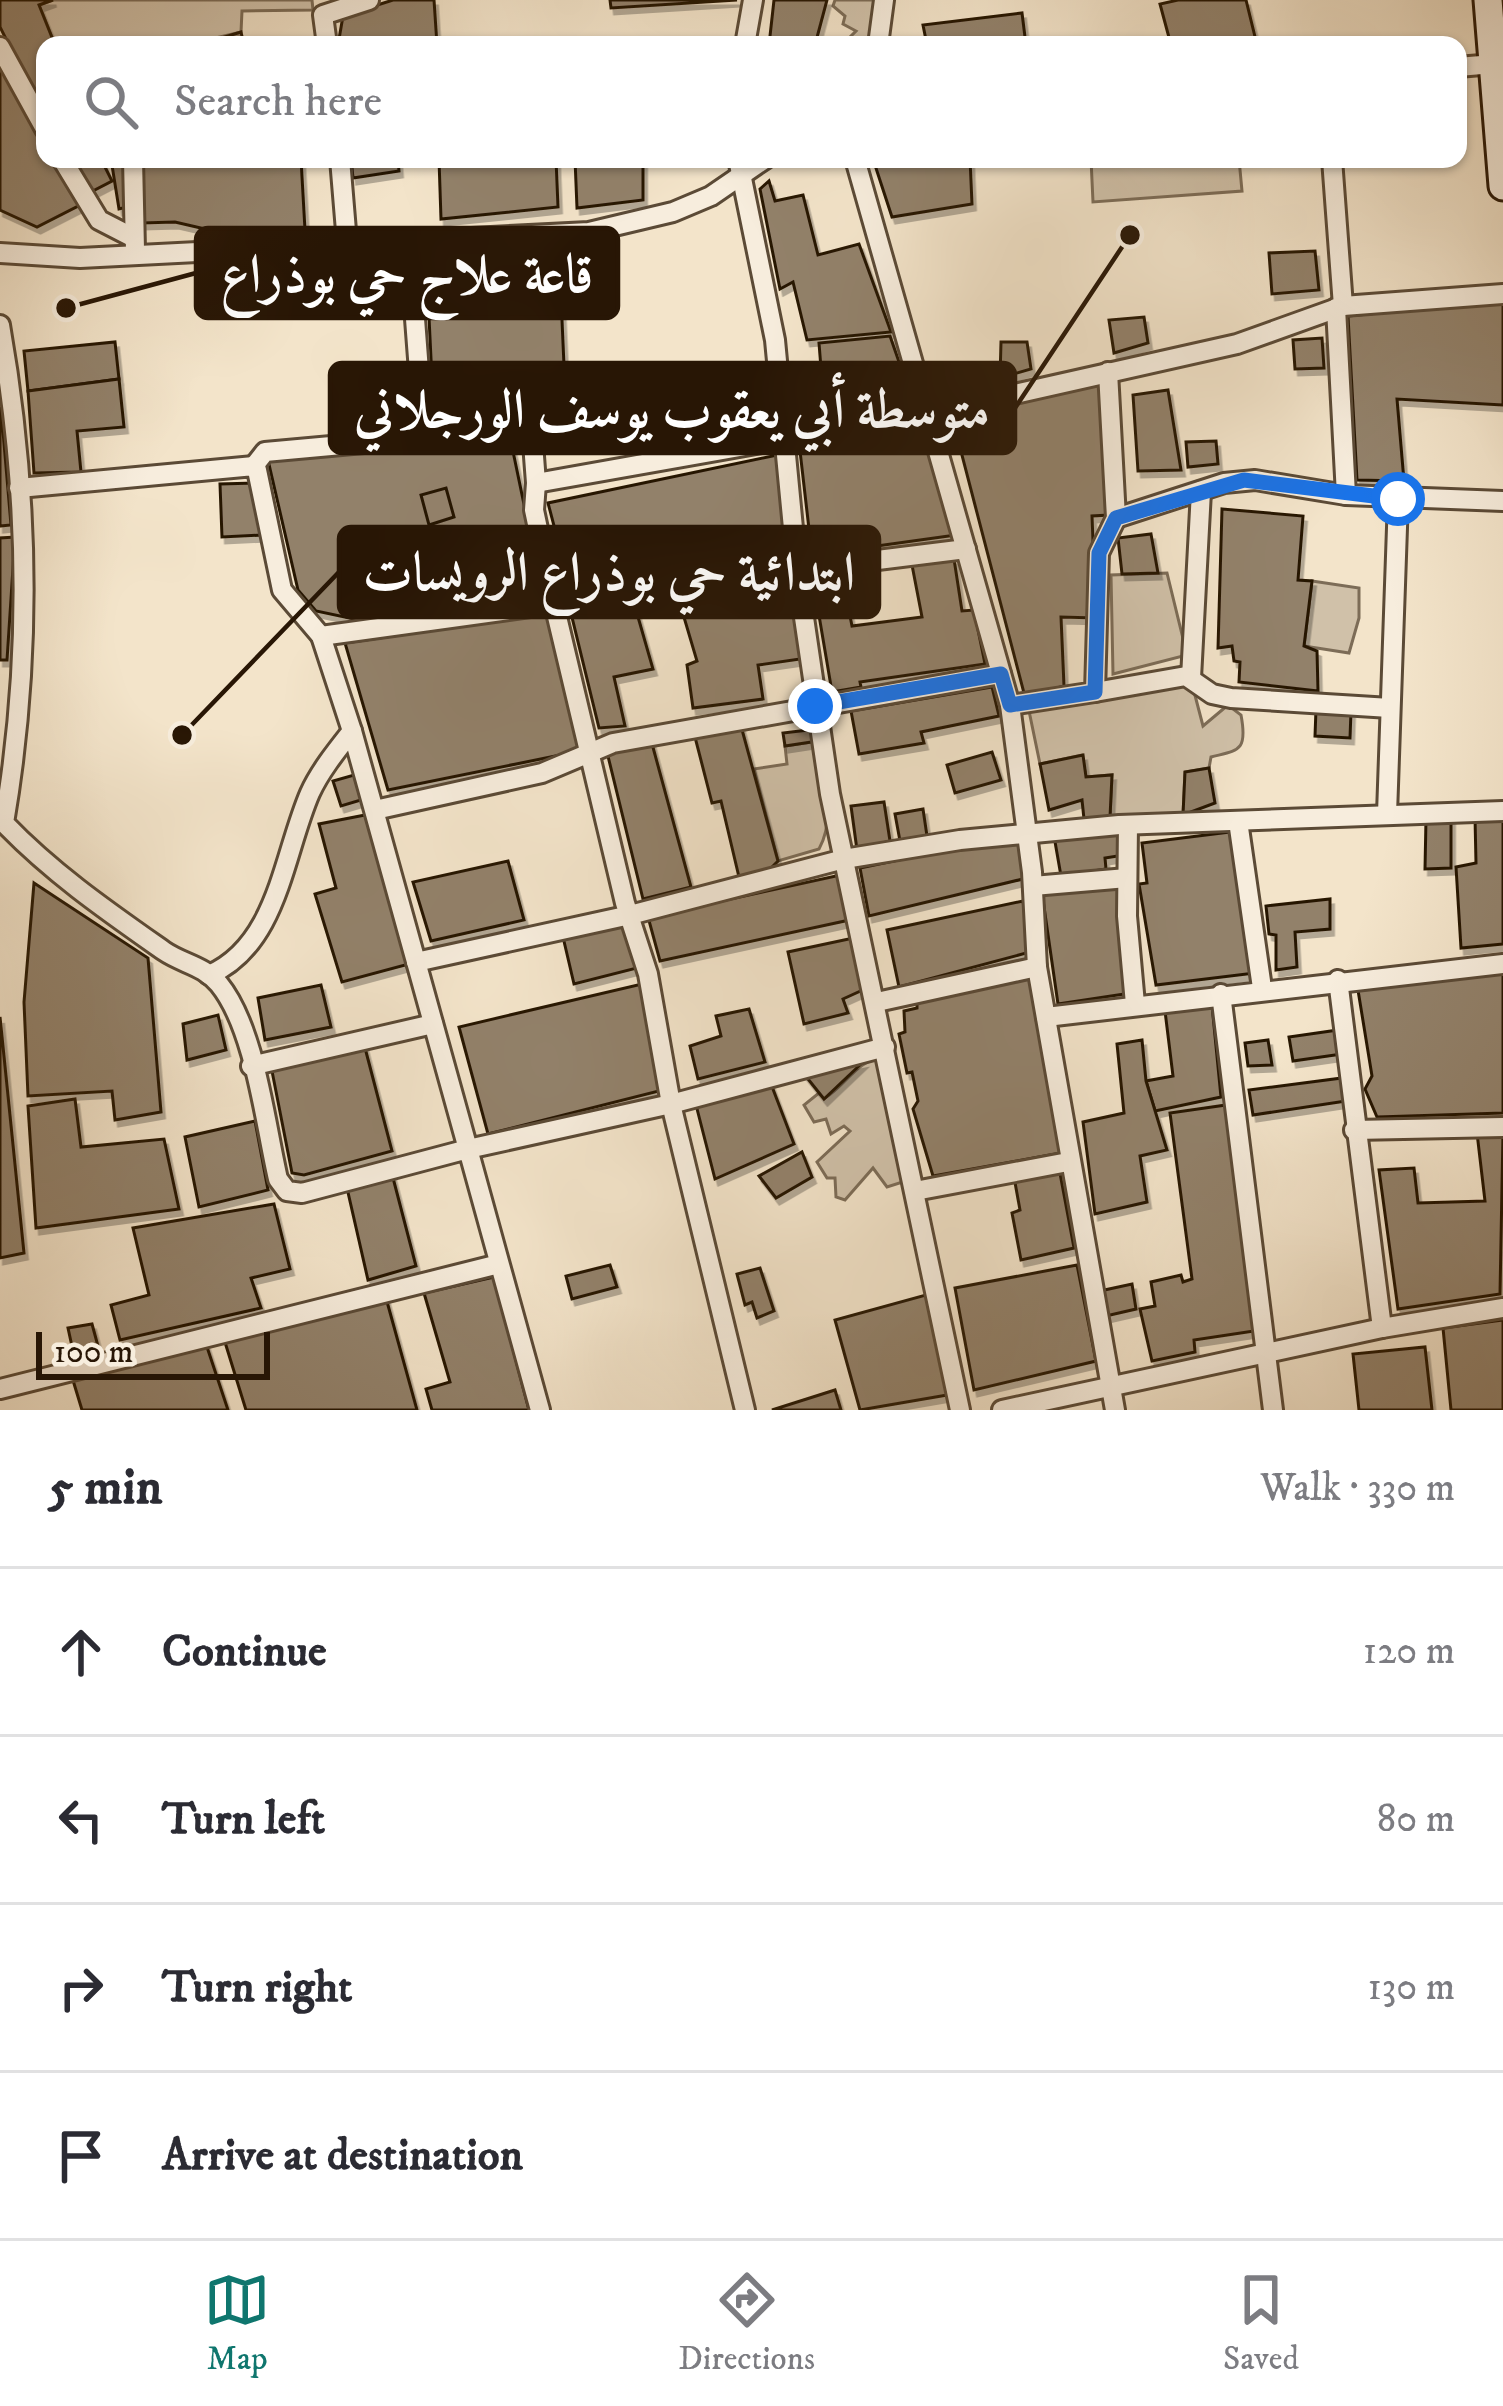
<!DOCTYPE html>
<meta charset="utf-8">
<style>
:root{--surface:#fff;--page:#f2f2f3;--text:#2b2b33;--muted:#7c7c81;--line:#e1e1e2;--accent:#0f766e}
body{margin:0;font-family:"IM FELL DW Pica",Amiri,serif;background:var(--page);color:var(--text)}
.scale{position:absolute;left:36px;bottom:30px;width:234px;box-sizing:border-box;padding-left:12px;border:6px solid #281605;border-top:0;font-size:33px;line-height:42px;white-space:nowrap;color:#281605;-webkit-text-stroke:9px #f7eddd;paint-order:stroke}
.stop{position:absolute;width:36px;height:36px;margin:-27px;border:9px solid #1a73e8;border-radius:50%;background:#fff}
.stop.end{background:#1a73e8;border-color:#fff;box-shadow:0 3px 12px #0008}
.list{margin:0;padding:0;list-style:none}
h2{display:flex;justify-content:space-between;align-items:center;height:156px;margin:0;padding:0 48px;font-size:51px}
h2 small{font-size:39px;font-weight:400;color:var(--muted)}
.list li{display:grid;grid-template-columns:78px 1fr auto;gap:36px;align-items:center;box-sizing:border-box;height:168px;padding:0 48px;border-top:3px solid var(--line)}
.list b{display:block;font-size:45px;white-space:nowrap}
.list em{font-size:39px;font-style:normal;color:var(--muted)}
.icon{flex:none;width:66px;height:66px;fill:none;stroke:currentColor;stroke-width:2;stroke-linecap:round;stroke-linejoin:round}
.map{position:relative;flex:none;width:1503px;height:1410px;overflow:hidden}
.search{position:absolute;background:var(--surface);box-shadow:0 3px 9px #0004;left:36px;right:36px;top:36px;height:132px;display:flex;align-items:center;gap:30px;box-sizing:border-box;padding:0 42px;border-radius:24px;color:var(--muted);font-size:45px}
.sheet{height:828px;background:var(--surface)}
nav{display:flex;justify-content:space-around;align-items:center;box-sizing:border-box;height:168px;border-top:3px solid var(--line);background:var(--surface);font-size:33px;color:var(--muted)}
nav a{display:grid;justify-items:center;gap:6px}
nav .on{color:var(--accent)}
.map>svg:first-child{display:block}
.green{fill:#d0c1a9;stroke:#7c6c57;stroke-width:3}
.building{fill:#92816b;stroke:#281605;stroke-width:3;filter:url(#shadow)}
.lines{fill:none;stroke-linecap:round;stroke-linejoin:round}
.street-casing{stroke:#5b4a36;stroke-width:24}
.secondary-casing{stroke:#281605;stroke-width:33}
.street{stroke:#f7eddd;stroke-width:18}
.secondary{stroke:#f7eddd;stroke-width:27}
.route{stroke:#1a73e8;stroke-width:15}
.leader{fill:none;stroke:#281605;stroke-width:4.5}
.callout-dot{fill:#281605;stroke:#f7eddd;stroke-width:4.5}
.callout{fill:#281605;stroke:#281605;stroke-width:4.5}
.callout-label{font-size:54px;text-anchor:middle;font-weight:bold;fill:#fff}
</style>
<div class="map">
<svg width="1503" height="1410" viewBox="0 0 1503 1410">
<defs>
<filter id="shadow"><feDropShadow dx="3.5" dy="6" stdDeviation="0" flood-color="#0004"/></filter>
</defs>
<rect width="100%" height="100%" fill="#f3e4ca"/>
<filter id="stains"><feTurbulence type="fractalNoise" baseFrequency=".00167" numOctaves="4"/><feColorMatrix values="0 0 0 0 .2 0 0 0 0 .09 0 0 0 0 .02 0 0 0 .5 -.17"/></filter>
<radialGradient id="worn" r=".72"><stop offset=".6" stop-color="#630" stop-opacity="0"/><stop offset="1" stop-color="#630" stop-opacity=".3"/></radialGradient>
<g class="green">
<polygon points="53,0 312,0 313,10 242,11 241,32 186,45 76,45 74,40 55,45 39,5"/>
<polygon points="835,0 881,0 872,43 846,41 856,31 843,24 845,16 833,6"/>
<polygon points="1091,159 1239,159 1242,191 1093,202"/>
<polygon points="1167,573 1187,655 1113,674 1111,575"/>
<polygon points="1312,581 1359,588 1359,618 1349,653 1304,646"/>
<path d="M1191,680L1203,726L1228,705L1241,715C1248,752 1238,750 1211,757L1209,768L1185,772L1183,815L1110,817L1112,775L1086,777L1082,755L1040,764L1028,706Z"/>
<path d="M818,741C823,775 837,817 819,849L778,861L754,769L787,764L785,746Z"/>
<path d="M883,1057L909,1180L887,1187L873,1168L845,1200L836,1197L835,1178H827L817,1162L850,1131L844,1126L831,1134L826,1119L814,1122L804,1105L819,1093L825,1098C846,1085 857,1060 883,1057Z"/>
</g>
<g class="building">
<polygon points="0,0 53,0 39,5 55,45 45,45 45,117 0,27"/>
<polygon points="393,0 434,0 437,45 338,45 343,16"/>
<polygon points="610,0 737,0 611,8"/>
<polygon points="774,0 827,0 815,45 769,45"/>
<polygon points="1178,0 1246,0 1257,45 1171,45 1160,4"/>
<polygon points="1022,13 1026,45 927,45 923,25"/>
<polygon points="241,32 244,45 214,45 212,41"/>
<polygon points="0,61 45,138 45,159 57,159 82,204 37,227 0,210"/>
<polygon points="101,159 112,181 87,194 70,161"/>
<polygon points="111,159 132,159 131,206 119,209"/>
<polygon points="138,159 301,159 305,230 218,232 175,222 142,223"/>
<polygon points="351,159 398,159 399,171 353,178"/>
<polygon points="439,159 556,159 558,207 441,219"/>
<polygon points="575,159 643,159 643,200 577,208"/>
<polygon points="873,159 970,159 972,204 892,217"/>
<polygon points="769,181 775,201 803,195 818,255 859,244 891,332 807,340 793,282 780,289 760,189"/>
<polygon points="1315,251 1319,290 1272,294 1269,253"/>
<polygon points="559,252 566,411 434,421 426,255"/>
<polygon points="1503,301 1503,405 1397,399 1404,481 1357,480 1348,316"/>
<polygon points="1144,317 1148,343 1114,353 1109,320"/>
<polygon points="890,336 906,382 823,393 819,343"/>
<polygon points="1322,338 1324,368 1295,369 1293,340"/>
<polygon points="115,342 119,379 28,391 24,351"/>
<polygon points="1001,342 1027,342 1031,369 1000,378"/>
<polygon points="119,379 124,427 77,431 81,472 34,473 28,391"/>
<polygon points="1095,382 1103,393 1109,515 1092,516 1096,618 1061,617 1064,686 1025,697 951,413"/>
<polygon points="1168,390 1181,470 1138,471 1133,395"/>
<polygon points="1,408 11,525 0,526 0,408"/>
<polygon points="928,426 956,535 812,555 800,451"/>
<polygon points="510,437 541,586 354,619 316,611 298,590 268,460"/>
<polygon points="1216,441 1218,464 1188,467 1186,442"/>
<polygon points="782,454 791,558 570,587 548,503"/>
<polygon points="260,483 262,535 222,537 220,484"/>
<polygon points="446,488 454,517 429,525 421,495"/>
<polygon points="1222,509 1303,516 1298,580 1312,581 1304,646 1317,651 1318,691 1239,682 1240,662 1234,661 1232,646 1218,648"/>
<polygon points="1151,534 1158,573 1122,574 1118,538"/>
<polygon points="15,537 7,660 0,660 0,538"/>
<polygon points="954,559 962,611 974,610 985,664 860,682 861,687 832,692 813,580 842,575 852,626 922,617 912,565"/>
<polygon points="796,582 807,658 758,665 763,699 693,708 687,665 697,661 678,597"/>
<polygon points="634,603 653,669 614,677 625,726 599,728 570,609"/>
<polygon points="551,613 580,751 388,790 345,643"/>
<polygon points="992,687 999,716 921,732 924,743 859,754 851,711"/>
<polygon points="1316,709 1351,711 1350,738 1315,736"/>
<polygon points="741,726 778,861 767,872 739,877 721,801 712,803 695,737"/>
<polygon points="817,729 818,741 785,746 783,733"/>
<polygon points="651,740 691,887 643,899 606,748"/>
<polygon points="992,752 1001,780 955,793 947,765"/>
<polygon points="1083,755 1086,777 1112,775 1110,817 1084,819 1082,800 1049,810 1040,764"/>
<polygon points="1209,768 1215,803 1183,815 1185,772"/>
<polygon points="354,775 361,800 341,806 333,781"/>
<polygon points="884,802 890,841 857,850 851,806"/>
<polygon points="923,809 927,836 900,841 895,814"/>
<polygon points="365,815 409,964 342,982 315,894 336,888 319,824"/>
<polygon points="1475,817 1503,817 1503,944 1461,948 1456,867 1476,863"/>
<polygon points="1451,818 1451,868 1425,869 1426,819"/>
<polygon points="1122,829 1124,855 1105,858 1106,869 1061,876 1054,836"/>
<polygon points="1230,832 1255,973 1156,985 1139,884 1147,883 1142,843"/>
<polygon points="1019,835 1027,878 869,916 860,868"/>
<polygon points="508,861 524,920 431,941 413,882"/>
<polygon points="845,874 854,919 660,961 648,917"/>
<polygon points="34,883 148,958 161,1112 115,1120 112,1091 28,1096 24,1002"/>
<polygon points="1123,886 1131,993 1058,1004 1042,893"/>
<polygon points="1330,899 1330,929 1295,932 1297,967 1276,970 1276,935 1269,934 1266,906"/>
<polygon points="1023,901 1030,952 899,987 887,930"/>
<polygon points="632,923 641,967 574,984 563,937"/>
<polygon points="858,937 864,962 857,966 867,988 843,999 848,1013 804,1024 788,952"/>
<polygon points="1503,971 1503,1113 1377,1117 1365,1089 1372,1076 1357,984"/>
<polygon points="1033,978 1061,1153 933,1176 913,1109 918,1101 912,1072 907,1073 899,1034 905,1032 904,1011 917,1008 917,1000"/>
<polygon points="642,984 665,1082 659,1091 488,1134 459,1027"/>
<polygon points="321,985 331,1027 265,1040 258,998"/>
<polygon points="1212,1005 1221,1097 1155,1111 1146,1081 1173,1076 1165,1011"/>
<polygon points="749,1009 765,1062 698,1079 690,1046 721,1036 716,1016"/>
<polygon points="218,1015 226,1050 187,1060 183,1024"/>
<polygon points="0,1017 24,1253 0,1258"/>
<polygon points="1338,1030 1342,1054 1293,1061 1289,1037"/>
<polygon points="1142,1040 1146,1081 1167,1150 1140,1156 1147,1202 1095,1214 1083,1122 1124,1113 1117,1044"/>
<polygon points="1268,1040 1272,1065 1248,1066 1245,1043"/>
<polygon points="364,1044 392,1151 304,1175 292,1173 271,1066"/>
<polygon points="862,1063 824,1099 804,1074"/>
<polygon points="1342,1078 1346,1101 1253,1115 1249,1090"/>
<polygon points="771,1084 794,1144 715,1179 695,1101"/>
<polygon points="75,1099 81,1147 164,1139 179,1209 36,1228 28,1106"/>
<polygon points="1226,1105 1254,1331 1194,1340 1195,1352 1152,1361 1140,1309 1155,1306 1151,1282 1181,1275 1183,1282 1192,1279 1170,1113"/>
<polygon points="255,1121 268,1190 199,1207 185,1137"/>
<polygon points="1503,1132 1500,1294 1398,1309 1379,1170 1414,1168 1418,1203 1485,1201 1477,1133"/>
<polygon points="802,1152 812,1177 776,1198 759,1176"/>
<polygon points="1059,1168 1074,1248 1021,1260 1012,1213 1020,1210 1014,1177"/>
<polygon points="392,1174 416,1266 368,1280 347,1188"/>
<polygon points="274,1204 290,1269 251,1278 261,1308 120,1340 111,1305 149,1295 133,1228"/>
<polygon points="610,1265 617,1287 572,1299 566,1276"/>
<polygon points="1077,1265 1096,1361 974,1390 955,1288"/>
<polygon points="760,1268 774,1311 757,1318 752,1302 745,1305 737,1274"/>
<polygon points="494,1277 529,1410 432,1410 426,1389 450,1382 424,1293"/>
<polygon points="1132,1284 1136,1309 1106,1316 1100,1291"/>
<polygon points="933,1293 953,1394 860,1410 835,1320"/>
<polygon points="386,1298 417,1410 246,1410 224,1339"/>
<polygon points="1503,1320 1503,1410 1451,1410 1443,1328"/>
<polygon points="92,1324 98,1346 73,1351 68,1328"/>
<polygon points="206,1344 228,1410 82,1410 72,1377"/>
<polygon points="1425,1347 1432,1410 1359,1410 1353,1354"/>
<polygon points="835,1390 841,1410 772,1410"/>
</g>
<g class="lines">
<g class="street-casing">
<g id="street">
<polyline points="327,45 323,15 369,0"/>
<polyline points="745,45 753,0"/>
<polyline points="878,45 884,0"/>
<polyline points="0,47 45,129"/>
<polyline points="1458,67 1493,64"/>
<polyline points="62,159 99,220 134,238"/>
<polyline points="133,159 135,250"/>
<polyline points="340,159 347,243"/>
<polyline points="855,159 1010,705 1032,872 1037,967 1115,1410"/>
<polyline points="1332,159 1343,306"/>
<polyline points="409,240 424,437"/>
<polyline points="0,253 80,258 589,232 673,212 711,196 765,159"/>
<polyline points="1336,308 1346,495"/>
<path d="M0,325C29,490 32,659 4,823C52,873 107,911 164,951C183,964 203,965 219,984C255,1028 265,1123 278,1179L287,1191L302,1193L468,1149L540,1410"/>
<polyline points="254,466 265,452 519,429 533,443 536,483 930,413 1237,344 1343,306 1503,294"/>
<polyline points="536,483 534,510 554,604 625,903 648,974 671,1104 745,1410"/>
<polyline points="19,488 254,466 257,470 282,590 321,636 352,731 468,1149 671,1104 885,1047"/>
<polyline points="1116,518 1224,483 1255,480 1346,495 1503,501"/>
<polyline points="321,636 797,570 775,340 738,159"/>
<polyline points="1191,678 1201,491"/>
<polyline points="1095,692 1186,676 1212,694 1231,698 1390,708"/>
<polyline points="1010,705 1095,692 1099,553 1116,518 1108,372"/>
<polyline points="375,810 542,773 613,743 1001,674"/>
<polyline points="1387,814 1398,499"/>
<polyline points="1238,821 1262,988"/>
<polyline points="1128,825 1127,916 1135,1004"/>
<polyline points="1033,886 1127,878"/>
<polyline points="416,962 630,915 844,859 960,840 1119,825 1503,811"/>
<path d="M209,975C278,945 283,855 310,793C320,771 337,750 352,731"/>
<polyline points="1338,980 1382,1328"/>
<polyline points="1221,994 1273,1410"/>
<polyline points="877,1002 1037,967"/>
<polyline points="1046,1017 1503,964"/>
<polyline points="251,1066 433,1024"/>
<polyline points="1354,1130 1503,1127"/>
<polyline points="915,1191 1068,1162"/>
<polyline points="0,1389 499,1264"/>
<polyline points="960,1410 830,794 797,570 966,549"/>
<polyline points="1002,1410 1382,1328 1503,1308"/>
</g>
</g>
<g class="secondary-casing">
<polyline id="secondary" points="1488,0 1503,186"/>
</g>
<use href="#street" class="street"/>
<use href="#secondary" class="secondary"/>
</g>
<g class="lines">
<polyline class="route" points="815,706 1001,674 1010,705 1095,692 1099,553 1116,518 1244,480 1398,499"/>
</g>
<path class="leader" d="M66 308L196 273M1130 235L1015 408M182 735L339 572"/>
<g class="callout-dot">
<circle cx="66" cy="308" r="12"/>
<circle cx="1130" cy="235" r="12"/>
<circle cx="182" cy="735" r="12"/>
</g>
<g class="callout">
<rect x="196" y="228" width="422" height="90" rx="12"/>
<rect x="330" y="363" width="685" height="90" rx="12"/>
<rect x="339" y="527" width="540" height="90" rx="12"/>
</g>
<g class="callout-label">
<text x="407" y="292">قاعة علاج حي بوذراع</text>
<text x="672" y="427">متوسطة أبي يعقوب يوسف الورجلاني</text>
<text x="609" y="590">ابتدائية حي بوذراع الرويسات</text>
</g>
<rect width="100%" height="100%" filter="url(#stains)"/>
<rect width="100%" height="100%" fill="url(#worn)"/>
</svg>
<div class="scale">100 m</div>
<div class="stop" style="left:1398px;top:499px"></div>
<div class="stop end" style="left:815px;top:706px"></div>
<div class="search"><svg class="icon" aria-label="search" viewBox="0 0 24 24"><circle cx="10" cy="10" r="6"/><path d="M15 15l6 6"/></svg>Search here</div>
</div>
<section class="sheet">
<h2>5 min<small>Walk · 330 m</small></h2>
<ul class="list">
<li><svg class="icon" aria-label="ahead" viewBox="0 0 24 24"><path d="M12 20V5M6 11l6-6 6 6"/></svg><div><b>Continue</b></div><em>120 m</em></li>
<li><svg class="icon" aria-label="left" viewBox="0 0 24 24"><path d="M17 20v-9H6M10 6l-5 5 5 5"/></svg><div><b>Turn left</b></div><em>80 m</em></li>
<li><svg class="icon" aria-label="right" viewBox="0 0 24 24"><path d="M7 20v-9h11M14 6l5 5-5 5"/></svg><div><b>Turn right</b></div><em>130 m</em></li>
<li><svg class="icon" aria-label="arrive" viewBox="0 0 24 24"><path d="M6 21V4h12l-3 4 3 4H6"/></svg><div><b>Arrive at destination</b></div></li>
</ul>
</section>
<nav>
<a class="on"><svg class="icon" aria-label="map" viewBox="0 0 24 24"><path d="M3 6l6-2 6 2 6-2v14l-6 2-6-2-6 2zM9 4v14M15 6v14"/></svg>Map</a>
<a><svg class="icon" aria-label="directions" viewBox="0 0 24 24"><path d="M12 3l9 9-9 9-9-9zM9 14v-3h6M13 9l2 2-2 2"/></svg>Directions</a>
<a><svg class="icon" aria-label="saved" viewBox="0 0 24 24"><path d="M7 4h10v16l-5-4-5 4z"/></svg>Saved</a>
</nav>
